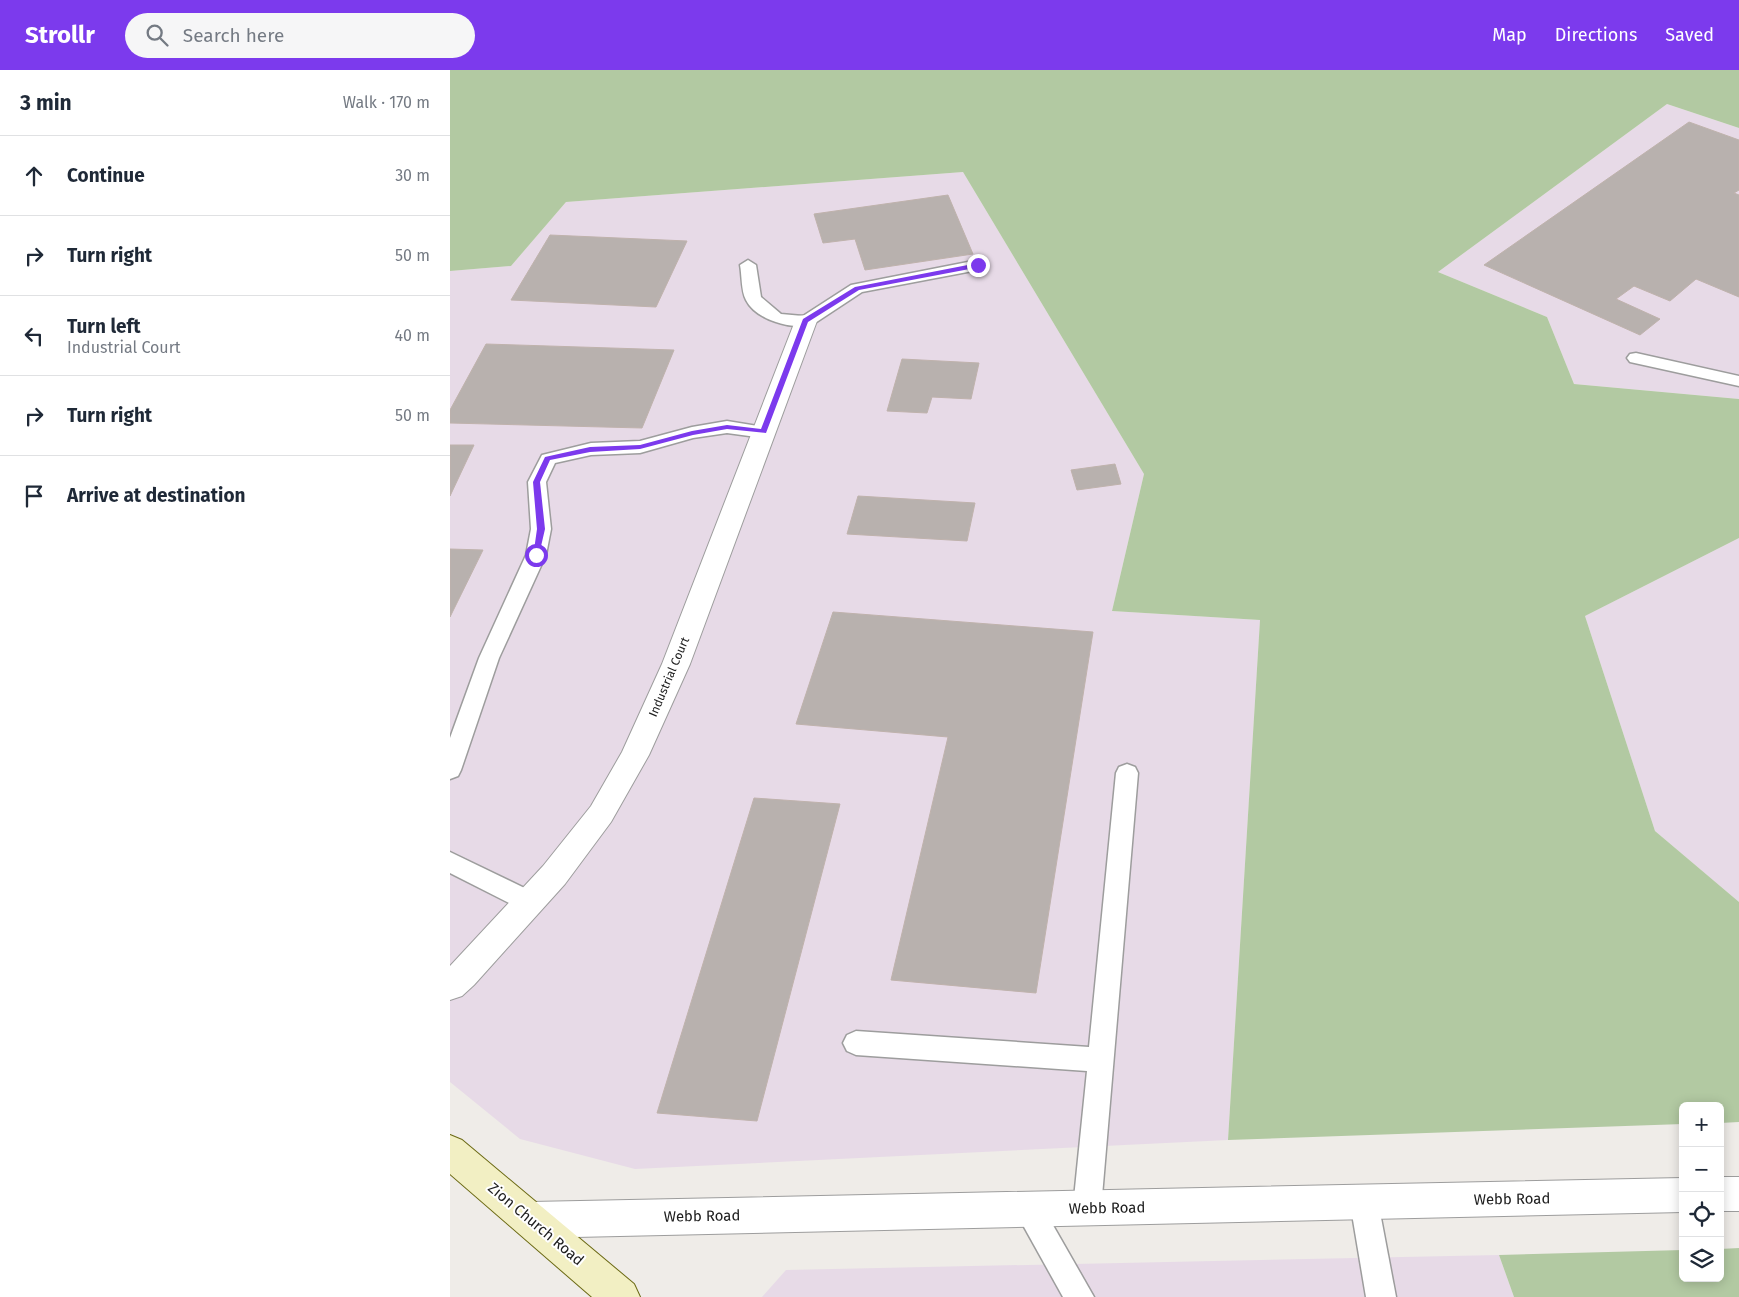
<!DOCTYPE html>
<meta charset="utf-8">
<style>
:root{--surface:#fff;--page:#f6f6f7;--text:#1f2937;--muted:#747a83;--line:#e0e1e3;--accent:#7c3aed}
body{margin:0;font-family:"Fira Sans",sans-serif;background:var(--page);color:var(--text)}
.controls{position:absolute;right:15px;bottom:15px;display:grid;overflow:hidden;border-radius:8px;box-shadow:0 2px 12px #0003}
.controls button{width:45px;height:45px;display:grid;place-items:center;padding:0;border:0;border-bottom:1px solid var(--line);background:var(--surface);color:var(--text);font:25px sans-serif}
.stop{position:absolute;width:15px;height:15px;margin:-11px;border:4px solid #7c3aed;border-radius:50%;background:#fff}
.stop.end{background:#7c3aed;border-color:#fff;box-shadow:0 1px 5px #0008}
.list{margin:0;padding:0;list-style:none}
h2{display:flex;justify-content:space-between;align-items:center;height:65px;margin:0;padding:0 20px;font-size:21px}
h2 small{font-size:16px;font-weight:400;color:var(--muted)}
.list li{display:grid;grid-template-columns:32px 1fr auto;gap:15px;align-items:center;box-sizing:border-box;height:80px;padding:0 20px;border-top:1px solid var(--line)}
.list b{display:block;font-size:19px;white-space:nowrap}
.list p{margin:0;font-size:16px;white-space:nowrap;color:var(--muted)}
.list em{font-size:16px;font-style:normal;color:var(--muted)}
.icon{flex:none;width:28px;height:28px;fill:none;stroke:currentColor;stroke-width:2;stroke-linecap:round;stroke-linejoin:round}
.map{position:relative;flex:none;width:1289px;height:1227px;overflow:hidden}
header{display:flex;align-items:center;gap:30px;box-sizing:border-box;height:70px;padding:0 25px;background:var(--accent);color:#fff}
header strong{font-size:24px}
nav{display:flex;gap:28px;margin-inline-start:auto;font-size:18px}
.search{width:350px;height:45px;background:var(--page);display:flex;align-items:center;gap:12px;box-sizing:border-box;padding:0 18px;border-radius:28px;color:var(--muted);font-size:19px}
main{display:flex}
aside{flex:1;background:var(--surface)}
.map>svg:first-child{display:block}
.industrial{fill:#e7dae7}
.forest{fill:#b2c9a2}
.building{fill:#b8b1ae;stroke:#bfb2ac}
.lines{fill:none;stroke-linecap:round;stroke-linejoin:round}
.lane-casing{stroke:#9d9d9d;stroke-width:3}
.street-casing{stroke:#9d9d9d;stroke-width:2}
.secondary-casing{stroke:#6b6913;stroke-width:2}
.lane{fill:#fff;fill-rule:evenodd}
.street{fill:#fff;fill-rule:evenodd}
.secondary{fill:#f2efc3;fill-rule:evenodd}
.route{fill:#7c3aed}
.labels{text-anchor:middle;stroke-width:4;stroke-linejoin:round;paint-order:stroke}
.street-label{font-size:12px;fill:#202020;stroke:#fff}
.near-street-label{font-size:15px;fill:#202020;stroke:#fff}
</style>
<header>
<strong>Strollr</strong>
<div class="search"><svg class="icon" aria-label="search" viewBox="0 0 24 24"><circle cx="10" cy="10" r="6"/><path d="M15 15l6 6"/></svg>Search here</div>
<nav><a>Map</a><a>Directions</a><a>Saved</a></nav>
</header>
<main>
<aside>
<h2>3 min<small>Walk · 170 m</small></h2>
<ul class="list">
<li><svg class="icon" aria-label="ahead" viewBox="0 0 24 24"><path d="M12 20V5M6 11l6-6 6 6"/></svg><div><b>Continue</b></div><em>30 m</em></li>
<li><svg class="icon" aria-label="right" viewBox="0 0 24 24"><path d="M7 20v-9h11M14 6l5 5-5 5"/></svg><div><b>Turn right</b></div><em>50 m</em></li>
<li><svg class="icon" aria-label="left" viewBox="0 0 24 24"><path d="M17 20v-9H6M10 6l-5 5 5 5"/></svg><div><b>Turn left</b><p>Industrial Court</p></div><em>40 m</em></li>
<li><svg class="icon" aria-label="right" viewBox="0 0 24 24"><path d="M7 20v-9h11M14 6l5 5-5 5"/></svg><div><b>Turn right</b></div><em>50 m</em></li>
<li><svg class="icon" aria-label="arrive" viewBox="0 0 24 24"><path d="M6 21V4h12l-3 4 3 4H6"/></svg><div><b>Arrive at destination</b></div></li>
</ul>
</aside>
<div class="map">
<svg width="1289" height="1227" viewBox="0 0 1289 1227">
<rect width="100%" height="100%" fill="#efece8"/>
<g class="industrial">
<polygon points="1217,34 1289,58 1289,329 1124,314 1097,247 988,202"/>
<polygon points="513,102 694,404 662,541 810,550 778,1070 185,1099 70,1069 0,1012 0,201 61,196 116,132"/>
<polygon points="1289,468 1289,832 1205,761 1135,546"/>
<polygon points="1049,1185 1064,1227 312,1227 336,1200"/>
</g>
<g class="forest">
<polygon points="0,0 1289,0 1289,58 1217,34 988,202 1097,247 1124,314 1289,329 1289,468 1135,546 1205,761 1289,832 1289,1052 1270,1053 1270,1036 1233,1036 1233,1054 778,1070 810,550 662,541 694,404 513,102 116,132 61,196 0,201"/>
<polygon points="1289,1178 1289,1227 1064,1227 1049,1185 1233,1180 1233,1208 1270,1208 1270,1179"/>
</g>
<g class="building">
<polygon points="1239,52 1289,70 1289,120 1284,123 1289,125 1289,227 1246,209 1220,231 1184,216 1166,229 1210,249 1190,265 1034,195"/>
<polygon points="498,125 523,184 415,200 405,169 373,173 364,144"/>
<polygon points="100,165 237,171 206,237 61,230"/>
<polygon points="36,274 224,280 192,358 0,353 0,340"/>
<polygon points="452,289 529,293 521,329 482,327 477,343 437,341"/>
<polygon points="0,375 24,375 0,426"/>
<polygon points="665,394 671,414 627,420 621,400"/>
<polygon points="408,426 525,433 517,471 397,464"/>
<polygon points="0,479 33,480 0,547"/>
<polygon points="383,542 643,562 586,923 441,910 498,667 346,654"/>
<polygon points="304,728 390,734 307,1051 207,1043"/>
</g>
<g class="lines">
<g class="lane-casing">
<g id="lane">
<path d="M298,190L306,195L311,227L331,244L353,246L401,215L528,190L536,195L528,200L412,222L362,255C342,260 306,250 296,230C291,221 292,205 290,195Z"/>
<polygon points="1186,283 1289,306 1289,316 1180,292 1177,288 1180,284"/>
<polygon points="277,351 320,358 323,362 320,366 314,368 277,363 243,368 190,383 141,385 105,393 96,412 101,459 96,485 49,588 11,700 8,706 0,709 0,668 29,588 76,485 81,459 78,412 92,385 141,373 190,371 242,357"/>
<polygon points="677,694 685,697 688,703 651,1138 647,1148 637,1152 627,1148 623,1138 637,1001 406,985 397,981 393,973 397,965 406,961 639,977 666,703 669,697"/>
<polygon points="0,782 89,825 92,832 89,839 80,842 71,839 0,803"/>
<polygon points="914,1119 924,1123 928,1132 946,1227 916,1227 900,1132 904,1123"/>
<polygon points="578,1125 588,1129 644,1227 613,1227 564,1139 568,1129"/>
</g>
</g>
<g class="street-casing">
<g id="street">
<polygon points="356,245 364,246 367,251 240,594 199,685 161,752 115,814 24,915 12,926 0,930 0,896 93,796 141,736 172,682 212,594 345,251 348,246"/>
<rect x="1270" y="1107" width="19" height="34"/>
<polygon points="1233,1108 1233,1142 81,1168 68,1162 63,1150 68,1138 81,1132"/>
</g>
</g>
<g class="secondary-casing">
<polygon id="secondary" points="0,1065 12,1070 184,1214 190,1227 142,1227 0,1104"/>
</g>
<use href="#lane" class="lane"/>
<use href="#street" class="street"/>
<use href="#secondary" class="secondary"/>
</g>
<polygon class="route" points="528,193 530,197 409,220 358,252 316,363 277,359 243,365 190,379 140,382 100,390 90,412 95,459 89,485 83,487 87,459 83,412 95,387 140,377 190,375 242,361 277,355 311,359 353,249 405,217"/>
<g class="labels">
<g class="street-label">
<text transform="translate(219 607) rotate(-67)" y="4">Industrial Court</text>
</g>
<g class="near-street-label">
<text transform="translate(1062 1129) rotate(-1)" y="5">Webb Road</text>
<text transform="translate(657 1138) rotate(-1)" y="5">Webb Road</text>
<text transform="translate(252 1146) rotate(-1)" y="5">Webb Road</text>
<text transform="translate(86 1154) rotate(40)" y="5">Zion Church Road</text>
</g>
</g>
</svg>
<div class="controls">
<button>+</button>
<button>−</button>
<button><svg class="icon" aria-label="locate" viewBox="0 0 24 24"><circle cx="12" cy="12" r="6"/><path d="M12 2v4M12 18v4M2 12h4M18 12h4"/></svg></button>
<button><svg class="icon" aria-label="layers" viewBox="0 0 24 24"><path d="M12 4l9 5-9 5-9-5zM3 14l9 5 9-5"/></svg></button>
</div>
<div class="stop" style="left:86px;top:485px"></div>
<div class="stop end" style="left:528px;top:195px"></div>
</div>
</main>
